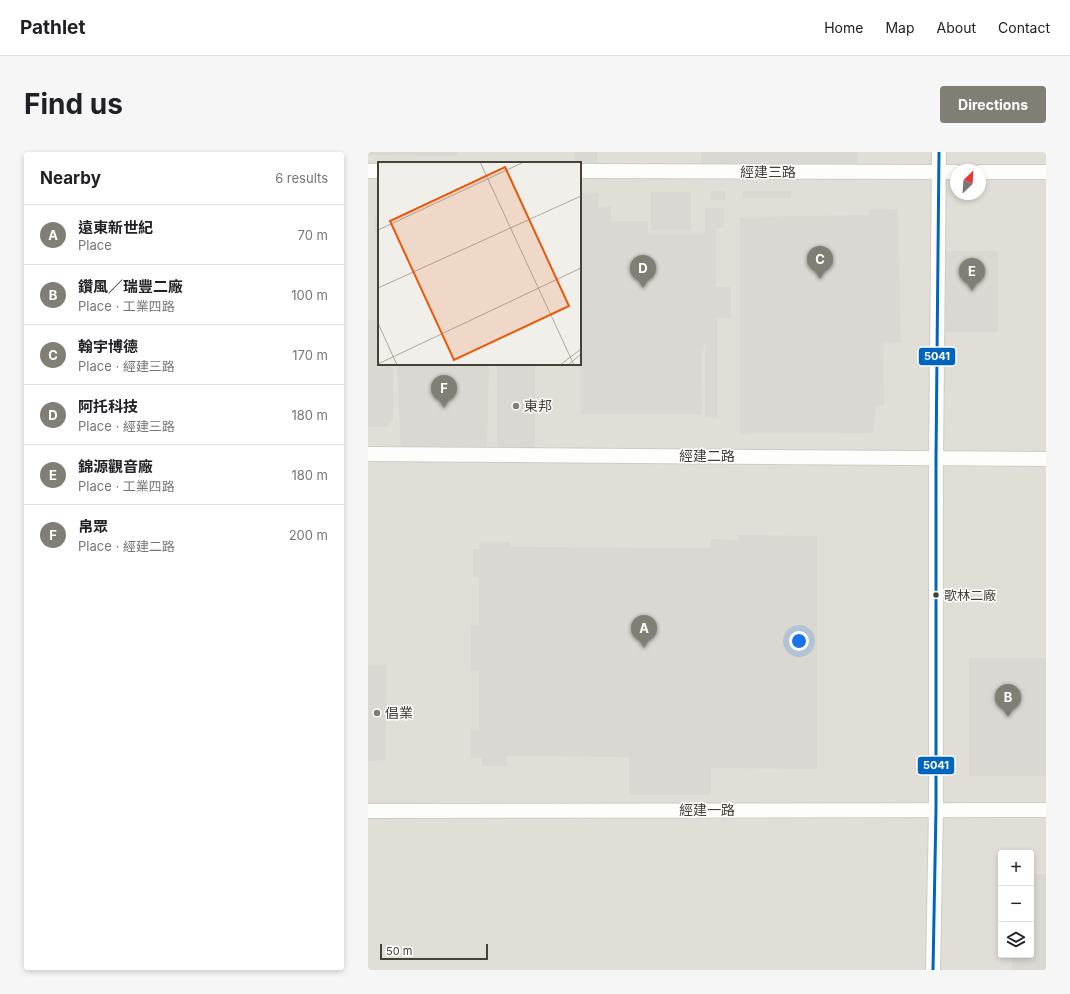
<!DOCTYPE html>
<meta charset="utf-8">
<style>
:root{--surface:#fff;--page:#f6f6f6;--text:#202124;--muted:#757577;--line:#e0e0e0;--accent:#817e75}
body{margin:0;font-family:Inter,"Noto Sans TC",sans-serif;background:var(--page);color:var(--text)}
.controls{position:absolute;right:12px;bottom:12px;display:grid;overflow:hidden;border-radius:4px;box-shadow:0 2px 6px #0003}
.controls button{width:36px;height:36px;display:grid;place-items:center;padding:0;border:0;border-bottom:1px solid var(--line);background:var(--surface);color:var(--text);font:20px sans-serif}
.compass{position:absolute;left:582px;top:12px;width:36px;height:36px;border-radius:50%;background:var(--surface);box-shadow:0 2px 6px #0003;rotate:25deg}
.scale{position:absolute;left:12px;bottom:10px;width:108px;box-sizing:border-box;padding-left:4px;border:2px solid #454136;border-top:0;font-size:11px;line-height:14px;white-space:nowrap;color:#454136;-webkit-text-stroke:3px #fff;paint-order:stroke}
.you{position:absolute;left:431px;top:489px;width:14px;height:14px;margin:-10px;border:3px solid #fff;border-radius:50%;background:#1a73e8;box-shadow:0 0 0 6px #1a73e833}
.badge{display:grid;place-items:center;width:26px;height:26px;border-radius:50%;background:var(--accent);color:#fff;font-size:13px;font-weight:700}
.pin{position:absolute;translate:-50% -33px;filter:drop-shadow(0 1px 2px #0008)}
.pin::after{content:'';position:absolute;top:21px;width:14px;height:12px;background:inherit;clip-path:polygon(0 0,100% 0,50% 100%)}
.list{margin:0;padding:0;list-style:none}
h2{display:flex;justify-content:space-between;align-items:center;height:52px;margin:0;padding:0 16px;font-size:17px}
h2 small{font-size:13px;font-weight:400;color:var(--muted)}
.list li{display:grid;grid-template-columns:26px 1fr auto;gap:12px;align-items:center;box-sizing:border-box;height:60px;padding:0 16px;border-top:1px solid var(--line)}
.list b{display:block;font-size:15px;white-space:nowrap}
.list p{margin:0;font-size:13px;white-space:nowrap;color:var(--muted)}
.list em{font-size:13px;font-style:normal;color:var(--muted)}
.icon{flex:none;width:22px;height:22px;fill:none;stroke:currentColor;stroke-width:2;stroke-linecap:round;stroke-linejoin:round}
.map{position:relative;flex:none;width:678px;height:818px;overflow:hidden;border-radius:4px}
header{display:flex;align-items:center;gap:24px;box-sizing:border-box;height:56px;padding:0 20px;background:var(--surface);border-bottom:1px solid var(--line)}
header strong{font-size:19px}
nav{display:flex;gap:22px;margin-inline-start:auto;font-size:14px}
.intro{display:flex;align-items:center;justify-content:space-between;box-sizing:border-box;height:96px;padding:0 24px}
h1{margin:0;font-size:28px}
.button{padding:10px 18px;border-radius:4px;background:var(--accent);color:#fff;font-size:14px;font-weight:700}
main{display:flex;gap:24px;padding:0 24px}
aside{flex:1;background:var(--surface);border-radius:4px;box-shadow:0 2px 6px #0003}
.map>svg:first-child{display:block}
.industrial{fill:#e0ded7;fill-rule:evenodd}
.building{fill:#d9d8d2}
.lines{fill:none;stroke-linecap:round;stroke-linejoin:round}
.minor-casing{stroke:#ceccc7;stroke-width:16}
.minor{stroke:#fdfdfc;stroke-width:14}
.bus-1-casing{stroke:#fff;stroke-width:6}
.bus-1{stroke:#0065bd;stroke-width:3}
.poi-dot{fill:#817e75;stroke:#fff;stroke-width:1.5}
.bus-dot{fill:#454136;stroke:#fff;stroke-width:1.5}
.labels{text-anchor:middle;stroke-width:3;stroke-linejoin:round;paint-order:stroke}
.bus-label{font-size:13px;fill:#454136;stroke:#fff;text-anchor:start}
.street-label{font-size:14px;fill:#454136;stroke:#fff}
.poi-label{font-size:14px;fill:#454136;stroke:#fff;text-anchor:start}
.inset-road{fill:none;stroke:#aca9a1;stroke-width:1}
.view{fill:#e8590c;fill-opacity:0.15;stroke:#e8590c;stroke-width:2}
.inset-edge{fill:none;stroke:#454136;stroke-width:2}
.line-badge{stroke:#fff;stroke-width:1.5}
.badge-label{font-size:11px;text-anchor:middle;font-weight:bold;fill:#fff}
</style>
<header>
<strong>Pathlet</strong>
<nav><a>Home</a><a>Map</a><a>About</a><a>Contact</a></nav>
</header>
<div class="intro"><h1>Find us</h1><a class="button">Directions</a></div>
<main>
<aside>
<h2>Nearby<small>6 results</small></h2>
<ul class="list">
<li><span class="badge">A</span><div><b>遠東新世紀</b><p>Place</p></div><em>70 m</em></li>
<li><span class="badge">B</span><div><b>鑽風／瑞豐二廠</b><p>Place · 工業四路</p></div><em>100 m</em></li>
<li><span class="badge">C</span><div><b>翰宇博德</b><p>Place · 經建三路</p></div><em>170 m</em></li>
<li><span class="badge">D</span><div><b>阿托科技</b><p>Place · 經建三路</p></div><em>180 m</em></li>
<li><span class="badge">E</span><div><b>錦源觀音廠</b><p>Place · 工業四路</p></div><em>180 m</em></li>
<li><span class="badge">F</span><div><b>帛眾</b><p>Place · 經建二路</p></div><em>200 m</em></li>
</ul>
</aside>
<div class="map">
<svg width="678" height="818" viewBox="0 0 678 818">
<rect width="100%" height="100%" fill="#f0efe9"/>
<path class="industrial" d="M0,0H678V818H0ZM11,11H212V212H11ZM588,18H612V42H588ZM633,701H663V803H633Z"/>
<g class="building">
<polygon points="0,0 89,0 89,4 0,3"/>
<polygon points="206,0 229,0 229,15 212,14 212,11 206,11"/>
<polygon points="333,0 490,0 490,15 333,14"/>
<rect x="342" y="39" width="15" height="9"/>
<rect x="374" y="39" width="49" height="7"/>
<rect x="283" y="40" width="40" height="39"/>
<polygon points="212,41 230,41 231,55 243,54 243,69 280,69 280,81 337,81 337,56 356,56 356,76 348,76 348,135 363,135 363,166 349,166 349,266 337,266 337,192 333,197 334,262 213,262"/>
<polygon points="530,57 533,191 515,190 516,253 508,254 505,281 372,282 372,65 500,63 501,58"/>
<rect x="6" y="65" width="5" height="16"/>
<polygon points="577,99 630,99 630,180 578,180"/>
<polygon points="0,168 11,168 11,212 25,212 25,268 18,275 0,275"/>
<polygon points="29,212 121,212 119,300 33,300"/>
<rect x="129" y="212" width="38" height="84"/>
<polygon points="370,383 449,384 449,617 343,616 343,643 261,643 261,605 139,604 139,614 114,614 114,606 102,606 102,577 111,577 111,518 103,518 103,474 111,474 111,425 105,425 105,397 111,397 111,390 142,390 142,395 342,396 343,387 370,388"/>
<rect x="601" y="506" width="77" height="118"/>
<polygon points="19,512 17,608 0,609 0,514"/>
<polygon points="663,722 678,722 678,818 644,818 644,803 663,803"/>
</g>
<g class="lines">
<g class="minor-casing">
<g id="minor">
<polyline points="0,19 11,19"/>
<polyline points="212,19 588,20"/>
<polyline points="612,20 678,20"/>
<polyline points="0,302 678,307"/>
<polyline points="0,659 678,658"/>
<polyline points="565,818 568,657 568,306 571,0"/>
</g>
</g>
<use href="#minor" class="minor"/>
<g class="bus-1-casing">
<polyline id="bus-1" points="565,818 568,657 568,306 571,0"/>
</g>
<use href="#bus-1" class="bus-1"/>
</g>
<g class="poi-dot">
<circle cx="148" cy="254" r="4"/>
<circle cx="9" cy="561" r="4"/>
</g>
<circle class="bus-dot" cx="568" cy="443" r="3.5"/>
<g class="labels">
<g class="bus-label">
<text x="576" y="448">歌林二廠</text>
</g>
<g class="street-label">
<text x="400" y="25">經建三路</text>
<text x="339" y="309">經建二路</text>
<text x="339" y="663">經建一路</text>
</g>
<g class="poi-label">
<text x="156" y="259">東邦</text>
<text x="17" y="566">倡業</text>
</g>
</g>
<g transform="translate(10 10)">
<rect width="203" height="203" fill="#f0efe9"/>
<path class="inset-road" d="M102,0L196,203M0,68L146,0M0,126L203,34M0,161L19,203M0,202L203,106M182,203L203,187M190,203L203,192"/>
<path class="view" d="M127,5L191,144L76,198L12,59Z"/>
<rect width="203" height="203" class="inset-edge"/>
</g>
<g class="line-badge">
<rect x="550" y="195" width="38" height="19" rx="4" fill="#0065bd"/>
<rect x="549" y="604" width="38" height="19" rx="4" fill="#0065bd"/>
</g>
<g class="badge-label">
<text x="569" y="208">5041</text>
<text x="568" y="617">5041</text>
</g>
</svg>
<div class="controls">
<button>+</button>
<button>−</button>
<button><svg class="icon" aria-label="layers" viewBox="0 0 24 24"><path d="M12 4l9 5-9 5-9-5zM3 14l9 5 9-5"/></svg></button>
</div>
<svg class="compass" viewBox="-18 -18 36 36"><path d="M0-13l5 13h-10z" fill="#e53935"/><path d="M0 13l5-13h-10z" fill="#757577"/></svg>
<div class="scale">50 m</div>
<div class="you"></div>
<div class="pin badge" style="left:276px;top:496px">A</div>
<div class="pin badge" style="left:640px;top:565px">B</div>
<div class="pin badge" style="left:452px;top:127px">C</div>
<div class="pin badge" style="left:275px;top:136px">D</div>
<div class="pin badge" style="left:604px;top:139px">E</div>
<div class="pin badge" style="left:76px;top:256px">F</div>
</div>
</main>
